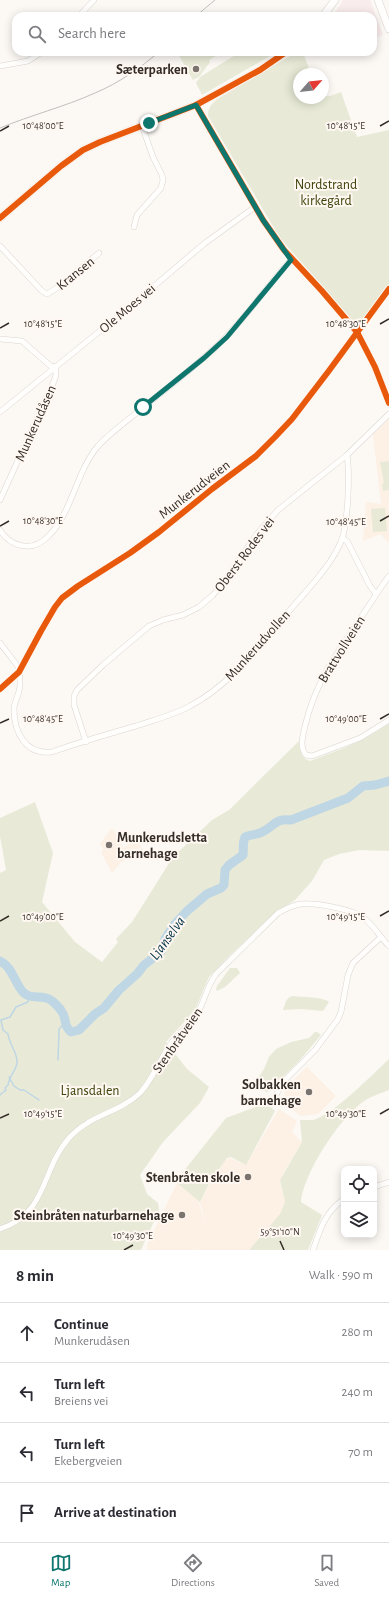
<!DOCTYPE html>
<meta charset="utf-8">
<style>
:root{--surface:#fff;--page:#f2f2f3;--text:#2b2b33;--muted:#7c7c81;--line:#e1e1e2;--accent:#0f766e}
body{margin:0;font-family:"Alegreya Sans",sans-serif;background:var(--page);color:var(--text)}
.controls{position:absolute;right:12px;bottom:12px;display:grid;overflow:hidden;border-radius:8px;box-shadow:0 2px 10px #0003}
.controls button{width:36px;height:36px;display:grid;place-items:center;padding:0;border:0;border-bottom:1px solid var(--line);background:var(--surface);color:var(--text);font:20px sans-serif}
.compass{position:absolute;left:293px;top:68px;width:36px;height:36px;border-radius:50%;background:var(--surface);box-shadow:0 2px 10px #0003;rotate:62deg}
.stop{position:absolute;width:12px;height:12px;margin:-9px;border:3px solid #0f766e;border-radius:50%;background:#fff}
.stop.end{background:#0f766e;border-color:#fff;box-shadow:0 1px 4px #0008}
.list{margin:0;padding:0;list-style:none}
h2{display:flex;justify-content:space-between;align-items:center;height:52px;margin:0;padding:0 16px;font-size:17px}
h2 small{font-size:13px;font-weight:400;color:var(--muted)}
.list li{display:grid;grid-template-columns:26px 1fr auto;gap:12px;align-items:center;box-sizing:border-box;height:60px;padding:0 16px;border-top:1px solid var(--line)}
.list b{display:block;font-size:15px;white-space:nowrap}
.list p{margin:0;font-size:13px;white-space:nowrap;color:var(--muted)}
.list em{font-size:13px;font-style:normal;color:var(--muted)}
.icon{flex:none;width:22px;height:22px;fill:none;stroke:currentColor;stroke-width:2;stroke-linecap:round;stroke-linejoin:round}
.map{position:relative;flex:none;width:389px;height:1250px;overflow:hidden}
.search{position:absolute;background:var(--surface);box-shadow:0 2px 10px #0003;left:12px;right:12px;top:12px;height:44px;display:flex;align-items:center;gap:10px;box-sizing:border-box;padding:0 14px;border-radius:12px;color:var(--muted);font-size:15px}
.sheet{height:292px;background:var(--surface)}
nav{display:flex;justify-content:space-around;align-items:center;box-sizing:border-box;height:56px;border-top:1px solid var(--line);background:var(--surface);font-size:11px;color:var(--muted)}
nav a{display:grid;justify-items:center;gap:2px}
nav .on{color:var(--accent)}
.map>svg:first-child{display:block}
.commercial{fill:#f9eced}
.built{fill:#fdf0e4}
.green{fill:#e8ead7}
.lines{fill:none;stroke-linecap:round;stroke-linejoin:round}
.stream{stroke:#bfd6e4;stroke-width:1.5}
.river{stroke:#bfd6e4;stroke-width:9}
.street-casing{stroke:#dbd5d0;stroke-width:6}
.secondary-casing{stroke:#dbd5d0;stroke-width:8}
.street{stroke:#fffefd;stroke-width:5}
.secondary{stroke:#fffefd;stroke-width:7}
.tram{stroke:#c1c0bf;stroke-width:1}
.cycleway-casing{stroke:#fff7f1;stroke-width:8}
.cycleway{stroke:#e8590c;stroke-width:6}
.route{stroke:#0f766e;stroke-width:5}
.ticks{fill:none;stroke:#342c26;stroke-width:1.5}
.poi-dot{fill:#7a736e;stroke:#fff7f1;stroke-width:1.5}
.labels{text-anchor:middle;stroke-width:4;stroke-linejoin:round;paint-order:stroke}
.poi-label{font-size:14px;font-weight:bold;fill:#342c26;stroke:#fff7f1;text-anchor:end}
.park-label{font-size:14px;fill:#3b4208;stroke:#fff7f1}
.street-label{font-size:14px;fill:#342c26;stroke:#fff7f1}
.water-label{font-size:15px;font-style:italic;fill:#013247;stroke:#fff7f1}
.ticks-label{font-size:10px;text-anchor:middle;fill:#342c26;stroke:#fff7f1;stroke-width:4;stroke-linejoin:round;paint-order:stroke}
</style>
<div class="map">
<svg width="389" height="1250" viewBox="0 0 389 1250">
<rect width="100%" height="100%" fill="#fcf8f4"/>
<polygon class="commercial" points="343,0 370,0 383,35 373,39 373,16 336,16 335,13"/>
<g class="built">
<polygon points="389,419 389,543 380,534 363,541 366,502 381,504 373,434"/>
<polygon points="112,828 123,848 137,840 143,851 121,862 112,873 101,852 104,850 100,844"/>
<polygon points="307,1067 336,1096 318,1114 301,1116 284,1103 285,1088"/>
<polygon points="279,1109 297,1121 292,1132 302,1142 283,1173 280,1182 285,1202 280,1214 249,1250 195,1250 201,1241 194,1250 147,1250 147,1245 177,1183 200,1202 199,1204 206,1226 209,1228 206,1225 200,1202 211,1182 225,1161 230,1158 246,1165"/>
</g>
<g class="green">
<polygon points="177,52 219,52 219,54 209,60 210,62 199,77 193,80"/>
<polygon points="240,52 277,52 202,95 196,83 200,77"/>
<path d="M297,52H303L311,74H299V98H323V96H330L341,92L357,137L389,130V285L362,320L357,323L354,322L280,238L208,116C208,107 212,103 219,98Z"/>
<polygon points="389,461 389,490 383,491 382,484 384,483 380,462"/>
<polygon points="385,508 387,531 373,532 371,509"/>
<path d="M389,723V851L359,850L339,854L324,860L312,881L295,900L275,913L230,955L209,977L195,1010L166,1042L187,1069L209,1087L200,1103L163,1142L140,1175L147,1194L158,1203L159,1210L141,1250H0V873L6,870L0,836V818L35,802L53,853L42,902L75,942L102,962L118,942L116,939L132,922L173,857L212,820L229,810L300,740C299,749 300,758 310,761C338,750 366,741 389,723Z"/>
<polygon points="230,968 237,968 240,973 225,987 217,991 216,989 217,986"/>
<path d="M292,996C300,997 324,997 329,1002L323,1011L301,1009L283,1010C285,1004 286,998 292,996Z"/>
<polygon points="315,1032 317,1032 321,1035 300,1060 268,1092 263,1091 257,1087 256,1081 264,1069 269,1057 276,1049 291,1042 309,1038"/>
<path d="M389,1059V1090C382,1093 375,1095 369,1098C342,1113 304,1172 301,1202L322,1215L308,1250H249L280,1214L285,1202L280,1180L302,1142L300,1120C304,1120 309,1120 313,1120C333,1115 373,1074 389,1059Z"/>
<polygon points="266,1103 275,1111 246,1165 231,1157 227,1158 210,1182 200,1202 177,1183 183,1172 226,1118"/>
</g>
<g class="lines">
<g class="stream">
<polyline points="58,1060 59,1029 65,1023"/>
<polyline points="9,1077 14,1086 20,1090 24,1090 39,1100"/>
<path d="M0,1095L6,1090L5,1088L8,1085C9,1075 18,1069 17,1061C17,1052 9,1044 8,1034L3,1030L1,1020L10,1017L16,1007L28,1002L29,996"/>
</g>
<path class="river" d="M0,961C12,967 14,981 22,991C29,1000 40,995 49,999C53,1001 60,1008 62,1012C67,1019 63,1026 71,1032L79,1030L95,1014L104,1008L119,990L137,974L144,965L161,952L165,939L174,925L187,911L200,900L207,894L221,888L224,885L225,870L229,865L243,855C244,848 242,844 245,837C251,834 258,835 264,831C275,825 276,818 291,820L348,798L363,786L375,785L389,781"/>
<g class="street-casing">
<g id="street">
<polyline points="79,16 94,0"/>
<polyline points="0,66 28,61 42,52"/>
<polyline points="196,105 263,220 284,250 322,291 357,332 375,367 389,403"/>
<polyline points="134,227 137,215 161,188 163,180 162,175 153,157 142,126"/>
<polyline points="0,246 42,291 47,294 60,286 99,253"/>
<polyline points="0,339 22,341 53,368"/>
<polyline points="0,412 127,309 205,243 255,207"/>
<polyline points="0,500 54,381 56,375 55,366"/>
<path d="M0,530C9,545 29,552 44,540C71,519 75,473 98,446C112,431 128,420 144,407C168,387 193,368 216,347C244,321 265,288 291,260"/>
<polyline points="342,538 347,541 370,586 376,594"/>
<path d="M389,576C378,591 368,607 358,622C334,657 315,684 305,726C303,736 299,746 306,755L312,756L360,738L389,720"/>
<polyline points="0,643 20,669"/>
<path d="M19,672C20,678 21,685 19,691C18,697 14,703 14,709C14,733 26,755 52,752C80,742 108,734 136,726C154,720 174,715 190,706C232,684 260,644 290,610C307,590 333,564 342,539C348,522 350,473 347,455"/>
<polyline points="0,689 19,672 41,631 55,607 62,598 78,586 130,553 159,532 212,489 256,456 275,437 292,419 328,372 389,289"/>
<polyline points="86,742 74,705 74,696 77,690 103,665 149,626 163,620 183,615 199,607 213,595 227,578 257,534 278,510 347,455 389,414"/>
<polyline points="275,1097 283,1082 315,1050 338,1019 341,1012 348,975 353,963 381,937"/>
<polyline points="374,1187 389,1182"/>
<path d="M0,1229C49,1212 40,1171 69,1138C89,1115 119,1113 140,1093C154,1078 160,1058 172,1042C180,1031 192,1024 198,1012C205,1000 207,986 216,974L278,913C285,909 293,905 301,904C317,903 352,909 364,918C374,926 380,937 389,946"/>
<path d="M313,1250C320,1229 325,1212 344,1199"/>
</g>
</g>
<g class="secondary-casing">
<g id="secondary">
<polyline points="378,0 389,29"/>
<polyline points="323,16 335,0"/>
<polyline points="0,218 61,166 83,150 100,142 196,105 260,70 286,52"/>
</g>
</g>
<use href="#street" class="street"/>
<use href="#secondary" class="secondary"/>
<g class="tram">
<polyline points="196,16 215,0"/>
<path d="M0,128C31,115 64,107 95,93C119,83 140,68 159,52"/>
</g>
<g class="cycleway-casing">
<g id="cycleway">
<polyline points="196,105 263,220 284,250 322,291 357,332 375,367 389,403"/>
<polyline points="0,218 61,166 83,150 100,142 196,105 260,70 286,52"/>
<polyline points="0,689 19,672 41,631 55,607 62,598 78,586 130,553 159,532 212,489 256,456 275,437 292,419 328,372 389,289"/>
</g>
</g>
<use href="#cycleway" class="cycleway"/>
</g>
<g class="lines">
<polyline class="route" points="143,407 204,358 227,337 291,260 263,220 196,105 149,123"/>
</g>
<path class="ticks" d="M380,126L389,121M0,131L9,126M380,324L389,319M0,328L9,323M380,521L389,516M0,526L9,521M380,719L389,714M0,723L9,719M380,916L389,911M0,921L9,916M380,1114L389,1109M0,1118L9,1114M280,1241L284,1250M124,1250L133,1245"/>
<g class="poi-dot">
<circle cx="196" cy="69" r="4"/>
<circle cx="109" cy="845" r="4"/>
<circle cx="309" cy="1092" r="4"/>
<circle cx="248" cy="1177" r="4"/>
<circle cx="182" cy="1215" r="4"/>
</g>
<g class="labels">
<g class="poi-label">
<text x="188" y="74">Sæterparken</text>
<text x="117" y="842" text-anchor="start">Munkerudsletta<tspan x="117" dy="16">barnehage</tspan></text>
<text x="301" y="1089">Solbakken<tspan x="301" dy="16">barnehage</tspan></text>
<text x="240" y="1182">Stenbråten skole</text>
<text x="174" y="1220">Steinbråten naturbarnehage</text>
</g>
<g class="park-label">
<text x="326" y="189">Nordstrand<tspan x="326" dy="16">kirkegård</tspan></text>
<text x="90" y="1095">Ljansdalen</text>
</g>
<g class="street-label">
<text transform="translate(75 273) rotate(-39)" y="5">Kransen</text>
<text transform="translate(127 308) rotate(-40)" y="5">Ole Moes vei</text>
<text transform="translate(35 423) rotate(-66)" y="5">Munkerudåsen</text>
<text transform="translate(194 489) rotate(-38)" y="5">Munkerudveien</text>
<text transform="translate(244 554) rotate(-53)" y="5">Oberst Rodes vei</text>
<text transform="translate(257 645) rotate(-48)" y="5">Munkerudvollen</text>
<text transform="translate(341 649) rotate(-58)" y="5">Brattvollveien</text>
<text transform="translate(177 1040) rotate(-55)" y="5">Stenbråtveien</text>
</g>
<g class="water-label">
<text transform="translate(167 938) rotate(-54)" y="5">Ljanselva</text>
</g>
</g>
<g class="ticks-label">
<text x="43" y="129">10°48'00"E</text>
<text x="346" y="129">10°48'15"E</text>
<text x="43" y="327">10°48'15"E</text>
<text x="346" y="327">10°48'30"E</text>
<text x="43" y="524">10°48'30"E</text>
<text x="346" y="525">10°48'45"E</text>
<text x="43" y="722">10°48'45"E</text>
<text x="346" y="722">10°49'00"E</text>
<text x="43" y="920">10°49'00"E</text>
<text x="346" y="920">10°49'15"E</text>
<text x="43" y="1117">10°49'15"E</text>
<text x="346" y="1117">10°49'30"E</text>
<text x="280" y="1235">59°51'10"N</text>
<text x="133" y="1239">10°49'30"E</text>
</g>
</svg>
<div class="controls">
<button><svg class="icon" aria-label="locate" viewBox="0 0 24 24"><circle cx="12" cy="12" r="6"/><path d="M12 2v4M12 18v4M2 12h4M18 12h4"/></svg></button>
<button><svg class="icon" aria-label="layers" viewBox="0 0 24 24"><path d="M12 4l9 5-9 5-9-5zM3 14l9 5 9-5"/></svg></button>
</div>
<svg class="compass" viewBox="-18 -18 36 36"><path d="M0-13l5 13h-10z" fill="#e53935"/><path d="M0 13l5-13h-10z" fill="#7c7c81"/></svg>
<div class="stop" style="left:143px;top:407px"></div>
<div class="stop end" style="left:149px;top:123px"></div>
<div class="search"><svg class="icon" aria-label="search" viewBox="0 0 24 24"><circle cx="10" cy="10" r="6"/><path d="M15 15l6 6"/></svg>Search here</div>
</div>
<section class="sheet">
<h2>8 min<small>Walk · 590 m</small></h2>
<ul class="list">
<li><svg class="icon" aria-label="ahead" viewBox="0 0 24 24"><path d="M12 20V5M6 11l6-6 6 6"/></svg><div><b>Continue</b><p>Munkerudåsen</p></div><em>280 m</em></li>
<li><svg class="icon" aria-label="left" viewBox="0 0 24 24"><path d="M17 20v-9H6M10 6l-5 5 5 5"/></svg><div><b>Turn left</b><p>Breiens vei</p></div><em>240 m</em></li>
<li><svg class="icon" aria-label="left" viewBox="0 0 24 24"><path d="M17 20v-9H6M10 6l-5 5 5 5"/></svg><div><b>Turn left</b><p>Ekebergveien</p></div><em>70 m</em></li>
<li><svg class="icon" aria-label="arrive" viewBox="0 0 24 24"><path d="M6 21V4h12l-3 4 3 4H6"/></svg><div><b>Arrive at destination</b></div></li>
</ul>
</section>
<nav>
<a class="on"><svg class="icon" aria-label="map" viewBox="0 0 24 24"><path d="M3 6l6-2 6 2 6-2v14l-6 2-6-2-6 2zM9 4v14M15 6v14"/></svg>Map</a>
<a><svg class="icon" aria-label="directions" viewBox="0 0 24 24"><path d="M12 3l9 9-9 9-9-9zM9 14v-3h6M13 9l2 2-2 2"/></svg>Directions</a>
<a><svg class="icon" aria-label="saved" viewBox="0 0 24 24"><path d="M7 4h10v16l-5-4-5 4z"/></svg>Saved</a>
</nav>
